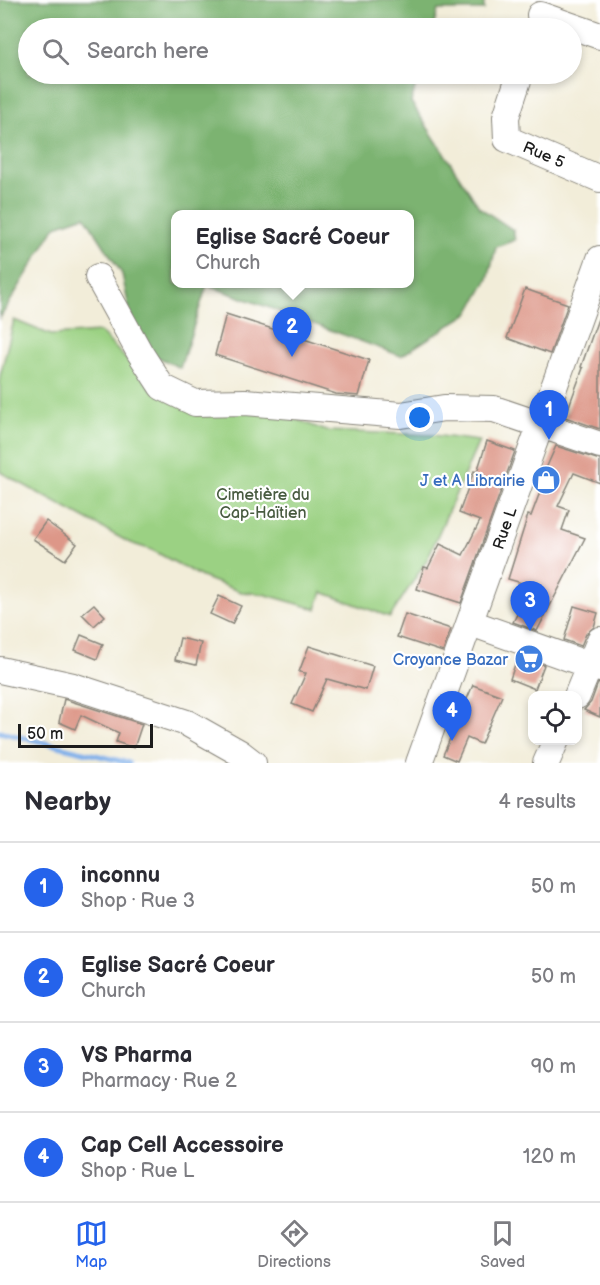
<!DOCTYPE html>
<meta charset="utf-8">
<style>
:root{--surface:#fff;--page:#f7f7f7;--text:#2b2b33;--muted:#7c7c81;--line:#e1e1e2;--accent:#2563eb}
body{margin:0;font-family:"Balsamiq Sans",sans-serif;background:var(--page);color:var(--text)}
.controls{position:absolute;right:18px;bottom:18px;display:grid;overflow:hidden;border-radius:12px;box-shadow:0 3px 9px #0003}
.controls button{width:54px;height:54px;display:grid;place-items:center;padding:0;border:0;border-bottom:2px solid var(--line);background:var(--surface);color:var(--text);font:30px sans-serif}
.scale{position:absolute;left:18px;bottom:15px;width:135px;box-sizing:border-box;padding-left:6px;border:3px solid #1c1c1c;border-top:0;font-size:16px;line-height:21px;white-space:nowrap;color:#1c1c1c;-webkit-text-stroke:4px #fff;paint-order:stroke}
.you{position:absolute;left:420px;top:418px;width:21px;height:21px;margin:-15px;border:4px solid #fff;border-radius:50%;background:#1a73e8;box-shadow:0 0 0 9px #1a73e833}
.badge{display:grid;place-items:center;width:39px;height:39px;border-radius:50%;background:var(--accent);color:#fff;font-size:20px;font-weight:700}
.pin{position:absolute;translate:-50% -50px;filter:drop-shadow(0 2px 3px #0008)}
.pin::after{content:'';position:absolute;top:32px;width:21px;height:18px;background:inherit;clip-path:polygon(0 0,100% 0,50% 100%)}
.popup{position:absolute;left:171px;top:210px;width:243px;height:78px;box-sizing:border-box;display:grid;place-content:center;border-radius:12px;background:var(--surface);filter:drop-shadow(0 2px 4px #0005);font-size:20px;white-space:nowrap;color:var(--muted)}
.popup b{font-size:22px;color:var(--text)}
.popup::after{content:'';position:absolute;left:50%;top:100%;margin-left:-12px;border:12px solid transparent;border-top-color:var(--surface)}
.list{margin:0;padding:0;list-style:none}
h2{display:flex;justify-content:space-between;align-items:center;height:78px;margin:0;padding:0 24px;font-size:26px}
h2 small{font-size:20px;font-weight:400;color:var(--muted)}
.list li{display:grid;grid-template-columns:39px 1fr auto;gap:18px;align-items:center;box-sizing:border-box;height:90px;padding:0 24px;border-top:2px solid var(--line)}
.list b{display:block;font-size:22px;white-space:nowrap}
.list p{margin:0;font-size:20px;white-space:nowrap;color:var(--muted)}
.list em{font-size:20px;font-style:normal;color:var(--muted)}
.icon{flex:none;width:33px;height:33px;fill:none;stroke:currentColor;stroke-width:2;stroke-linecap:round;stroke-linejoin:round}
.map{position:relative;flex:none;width:600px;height:763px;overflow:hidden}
.search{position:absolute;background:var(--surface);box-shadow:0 3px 9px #0003;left:18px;right:18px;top:18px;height:66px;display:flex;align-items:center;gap:15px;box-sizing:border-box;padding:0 21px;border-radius:33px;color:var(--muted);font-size:22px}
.sheet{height:438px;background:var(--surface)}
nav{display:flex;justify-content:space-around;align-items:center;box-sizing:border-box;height:84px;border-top:2px solid var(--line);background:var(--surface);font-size:16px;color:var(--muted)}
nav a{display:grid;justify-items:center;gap:3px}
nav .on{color:var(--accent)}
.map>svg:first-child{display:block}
.green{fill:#9bd183;stroke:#5c7650;stroke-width:1.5}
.forest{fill:#7cb371;stroke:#4c6846;stroke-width:1.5;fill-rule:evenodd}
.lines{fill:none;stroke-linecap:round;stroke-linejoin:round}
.stream{stroke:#7eafe9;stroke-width:5}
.building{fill:#dd9788}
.minor-casing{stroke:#87847a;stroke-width:28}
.minor{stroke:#fff;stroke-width:26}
.labels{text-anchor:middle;stroke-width:4.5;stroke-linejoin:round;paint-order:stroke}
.street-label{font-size:16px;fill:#1c1c1c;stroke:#fff}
.shop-label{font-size:16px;fill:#366cbe;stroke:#fff;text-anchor:end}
.park-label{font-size:16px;fill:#485b40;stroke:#fff}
</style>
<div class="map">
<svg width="600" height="763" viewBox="0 0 600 763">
<rect width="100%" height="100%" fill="#fff"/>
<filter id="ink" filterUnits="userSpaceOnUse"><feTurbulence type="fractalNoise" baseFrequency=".0167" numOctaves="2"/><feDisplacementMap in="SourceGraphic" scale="12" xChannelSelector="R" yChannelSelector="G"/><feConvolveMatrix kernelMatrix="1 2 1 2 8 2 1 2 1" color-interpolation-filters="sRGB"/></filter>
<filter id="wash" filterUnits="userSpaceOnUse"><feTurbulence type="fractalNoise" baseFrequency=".008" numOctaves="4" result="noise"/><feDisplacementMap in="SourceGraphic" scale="24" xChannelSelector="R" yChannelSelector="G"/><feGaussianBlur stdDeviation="1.35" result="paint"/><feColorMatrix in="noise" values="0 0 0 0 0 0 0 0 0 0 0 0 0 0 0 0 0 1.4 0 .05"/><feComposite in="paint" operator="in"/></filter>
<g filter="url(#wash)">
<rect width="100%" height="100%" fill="#f2edd9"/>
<polygon class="green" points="14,320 51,335 100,332 131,364 153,390 274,410 326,431 433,435 479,441 427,560 390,617 322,592 316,609 263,594 241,592 202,577 152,550 130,543 0,472 0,376"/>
<path class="forest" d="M0,0H484V10H438L433,28H28V74H419L411,102L479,207L513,230L515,240L496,247L488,279L469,313L401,356L207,285L180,368L137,347L122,274L85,216L56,226L0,318ZM175,214H409V284H175Z"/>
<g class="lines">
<polyline class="stream" points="0,732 129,763"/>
</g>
<g id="blocks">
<g class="building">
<polygon points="525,289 568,304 550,354 507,338"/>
<polygon points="226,314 369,360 359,396 336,394 215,355"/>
<polygon points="598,319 600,319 600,429 565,417 583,368 581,367"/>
<polygon points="487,441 515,451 461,603 417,589 424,567 428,568 440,544 463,555 480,521 459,513 474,471 477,472"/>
<polygon points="556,446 600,460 600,483 574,473 558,506 569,510 562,530 585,538 537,631 513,622 532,586 508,579 528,515 531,516 543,484 540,482"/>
<polygon points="46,521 77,544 65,560 33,539"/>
<polygon points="219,596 241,606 232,624 210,614"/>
<polygon points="94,604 105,616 94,626 82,614"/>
<polygon points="574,606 598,613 594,627 586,634 581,646 564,640"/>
<polygon points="405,614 451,629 443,652 397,637"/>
<polygon points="81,635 103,644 97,659 75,650"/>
<polygon points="180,638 201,643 196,665 175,660"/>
<polygon points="309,646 373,666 366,690 327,679 312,712 292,704 306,673 299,672"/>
<polygon points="518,656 544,665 535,689 510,679"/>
<polygon points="598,683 600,684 600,717 584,710 591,702"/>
<polygon points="473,685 502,696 481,744 467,738 457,761 443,755"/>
<polygon points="64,699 142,724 134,748 116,742 119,733 81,715 75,729 59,722"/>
</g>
</g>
</g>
<g filter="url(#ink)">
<use href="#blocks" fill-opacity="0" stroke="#87847a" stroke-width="1.5"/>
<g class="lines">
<g class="minor-casing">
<g id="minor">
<polyline points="540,15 600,36"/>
<polyline points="520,74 506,117 507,139 600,179"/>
<polyline points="98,277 140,353 162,387 195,403 245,402 401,415 444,408 494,409 600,445"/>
<polyline points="471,623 600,669"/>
<polyline points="0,670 73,686 187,723 240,753 253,763"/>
<polyline points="577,696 600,640"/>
<polyline points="419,763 600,259"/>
<polyline points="546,763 556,740"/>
</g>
</g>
<use href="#minor" class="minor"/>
</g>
</g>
<defs>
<g id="shop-disc" transform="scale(1.5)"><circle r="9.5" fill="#3f7fe0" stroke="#fff"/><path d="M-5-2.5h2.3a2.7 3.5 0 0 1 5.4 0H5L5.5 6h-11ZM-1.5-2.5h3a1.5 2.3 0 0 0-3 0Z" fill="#fff"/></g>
<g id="supermarket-disc" transform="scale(1.5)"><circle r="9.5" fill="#3f7fe0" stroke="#fff"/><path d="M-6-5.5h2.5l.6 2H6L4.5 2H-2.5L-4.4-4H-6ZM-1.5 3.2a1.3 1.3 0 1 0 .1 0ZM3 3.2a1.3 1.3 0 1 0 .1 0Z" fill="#fff"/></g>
</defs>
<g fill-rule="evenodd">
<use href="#shop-disc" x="546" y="480"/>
<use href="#supermarket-disc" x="529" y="659"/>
</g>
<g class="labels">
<g class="street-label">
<text transform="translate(544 154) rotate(23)" y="6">Rue 5</text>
<text transform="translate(504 528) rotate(-71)" y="6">Rue L</text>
</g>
<g class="shop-label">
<text x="525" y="486">J et A Librairie</text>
<text x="508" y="665">Croyance Bazar</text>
</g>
<g class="park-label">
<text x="263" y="500">Cimetière du<tspan x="263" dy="18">Cap-Haïtien</tspan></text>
</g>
</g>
</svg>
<div class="controls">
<button><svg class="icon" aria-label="locate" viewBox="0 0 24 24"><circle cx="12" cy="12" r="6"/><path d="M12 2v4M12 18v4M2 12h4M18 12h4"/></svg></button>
</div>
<div class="scale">50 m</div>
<div class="you"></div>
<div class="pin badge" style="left:549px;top:440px">1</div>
<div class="pin badge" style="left:292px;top:357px">2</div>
<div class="popup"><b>Eglise Sacré Coeur</b>Church</div>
<div class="pin badge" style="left:530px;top:631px">3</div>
<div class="pin badge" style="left:452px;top:741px">4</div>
<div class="search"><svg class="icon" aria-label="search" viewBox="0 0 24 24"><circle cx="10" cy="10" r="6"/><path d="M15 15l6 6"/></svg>Search here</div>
</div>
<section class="sheet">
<h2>Nearby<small>4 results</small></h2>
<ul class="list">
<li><span class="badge">1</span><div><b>inconnu</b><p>Shop · Rue 3</p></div><em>50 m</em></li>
<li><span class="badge">2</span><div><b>Eglise Sacré Coeur</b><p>Church</p></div><em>50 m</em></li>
<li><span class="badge">3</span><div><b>VS Pharma</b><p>Pharmacy · Rue 2</p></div><em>90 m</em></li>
<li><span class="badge">4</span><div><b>Cap Cell Accessoire</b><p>Shop · Rue L</p></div><em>120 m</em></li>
</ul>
</section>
<nav>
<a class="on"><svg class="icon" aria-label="map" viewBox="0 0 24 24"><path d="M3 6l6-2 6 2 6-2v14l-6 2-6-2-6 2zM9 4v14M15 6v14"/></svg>Map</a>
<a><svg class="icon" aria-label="directions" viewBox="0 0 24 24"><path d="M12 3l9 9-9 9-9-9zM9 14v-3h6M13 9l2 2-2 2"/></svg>Directions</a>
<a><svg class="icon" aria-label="saved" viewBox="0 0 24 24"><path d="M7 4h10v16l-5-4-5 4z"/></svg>Saved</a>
</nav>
